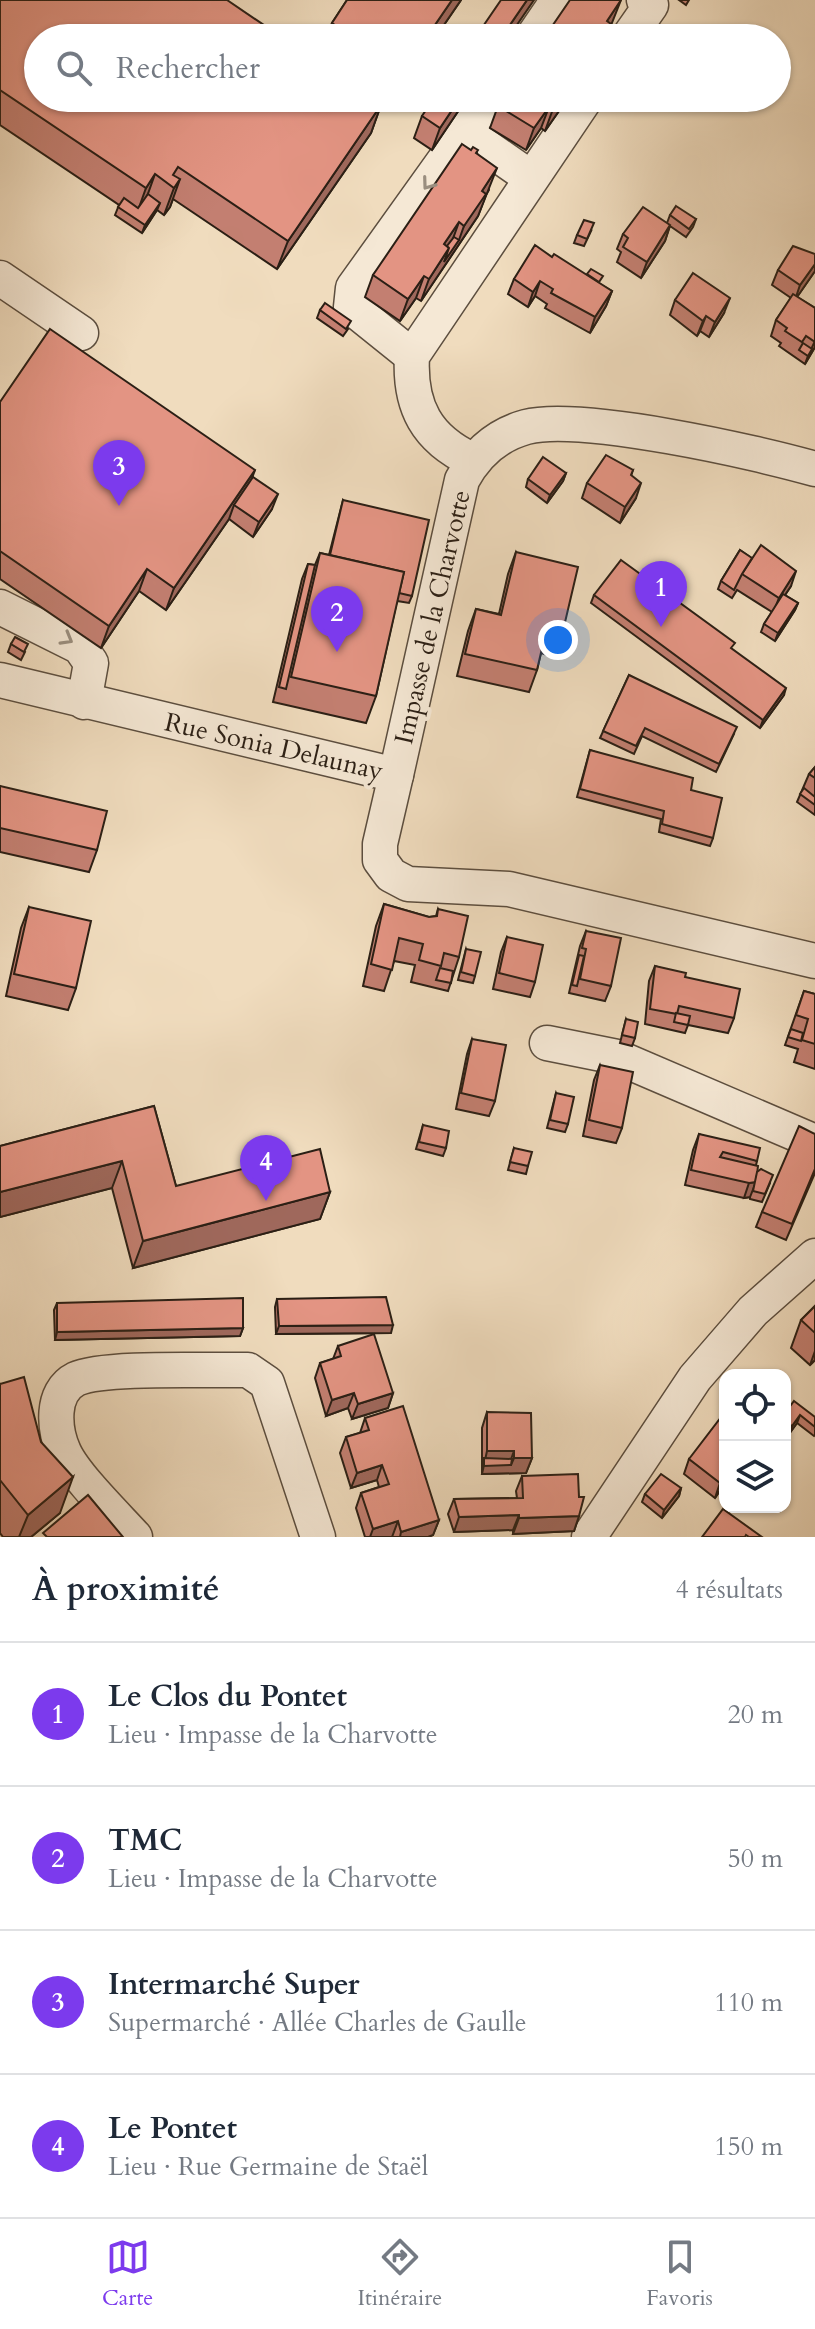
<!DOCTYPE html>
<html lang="fr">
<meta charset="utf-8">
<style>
:root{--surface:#fff;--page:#f6f6f7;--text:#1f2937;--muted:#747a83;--line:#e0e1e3;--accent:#7c3aed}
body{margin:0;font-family:Cardo,serif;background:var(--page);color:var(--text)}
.controls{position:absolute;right:24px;bottom:24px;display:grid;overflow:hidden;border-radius:16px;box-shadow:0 2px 6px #0004}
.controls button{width:72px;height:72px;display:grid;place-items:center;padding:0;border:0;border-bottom:2px solid var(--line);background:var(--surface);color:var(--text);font:40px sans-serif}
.you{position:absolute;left:558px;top:640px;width:28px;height:28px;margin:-20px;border:6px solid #fff;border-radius:50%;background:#1a73e8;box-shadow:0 0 0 12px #1a73e833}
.badge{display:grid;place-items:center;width:52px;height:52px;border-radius:50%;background:var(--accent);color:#fff;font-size:26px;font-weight:700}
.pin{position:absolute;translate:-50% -66px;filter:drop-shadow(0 2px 4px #0008)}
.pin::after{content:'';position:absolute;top:42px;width:28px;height:24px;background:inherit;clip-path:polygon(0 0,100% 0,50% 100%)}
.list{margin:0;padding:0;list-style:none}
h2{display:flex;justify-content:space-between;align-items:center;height:104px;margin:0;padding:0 32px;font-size:34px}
h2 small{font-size:26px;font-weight:400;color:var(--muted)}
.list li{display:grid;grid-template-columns:52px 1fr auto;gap:24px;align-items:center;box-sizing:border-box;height:144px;padding:0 32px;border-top:2px solid var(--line)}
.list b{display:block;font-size:30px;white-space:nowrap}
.list p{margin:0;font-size:26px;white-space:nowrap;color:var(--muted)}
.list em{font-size:26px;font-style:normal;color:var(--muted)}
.icon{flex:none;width:44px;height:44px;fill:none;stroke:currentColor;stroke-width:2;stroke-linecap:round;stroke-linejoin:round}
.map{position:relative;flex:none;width:815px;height:1537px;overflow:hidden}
.search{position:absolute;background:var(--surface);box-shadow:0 2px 6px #0004;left:24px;right:24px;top:24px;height:88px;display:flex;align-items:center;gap:20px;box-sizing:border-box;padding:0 28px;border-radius:44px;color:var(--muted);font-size:30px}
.sheet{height:680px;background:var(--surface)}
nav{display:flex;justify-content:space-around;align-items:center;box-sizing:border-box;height:112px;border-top:2px solid var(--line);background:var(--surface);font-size:22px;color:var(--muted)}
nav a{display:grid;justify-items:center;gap:4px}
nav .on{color:var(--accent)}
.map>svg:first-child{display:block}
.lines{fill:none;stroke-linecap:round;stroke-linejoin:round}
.minor-casing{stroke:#5c4e3f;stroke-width:37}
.minor{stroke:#f5e8d5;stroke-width:34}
.wall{fill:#c37f71;stroke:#2b1f15;stroke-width:2}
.shaded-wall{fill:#9f685c;stroke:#2b1f15;stroke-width:2}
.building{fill:#e39483;stroke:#2b1f15;stroke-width:2}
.oneway{stroke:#9a8e7f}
.labels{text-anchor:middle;stroke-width:8;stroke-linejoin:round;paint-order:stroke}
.street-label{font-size:26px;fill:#2b1f15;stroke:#f5e8d5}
</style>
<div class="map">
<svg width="815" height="1537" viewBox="0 0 815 1537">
<rect width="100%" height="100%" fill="#f0dcbe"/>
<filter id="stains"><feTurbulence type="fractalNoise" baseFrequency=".0025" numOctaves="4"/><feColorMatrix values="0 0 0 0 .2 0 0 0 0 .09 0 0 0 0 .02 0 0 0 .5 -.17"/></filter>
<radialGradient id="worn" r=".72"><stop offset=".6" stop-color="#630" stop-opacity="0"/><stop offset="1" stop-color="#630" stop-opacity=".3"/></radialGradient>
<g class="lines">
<g class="minor-casing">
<g id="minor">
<polyline points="532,38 558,0"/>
<polyline points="628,38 651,5 644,0"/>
<polyline points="465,132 531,178"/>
<polyline points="0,278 81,333"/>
<polyline points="412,356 351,307 353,288 489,98"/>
<path d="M472,460C427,439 409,407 412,356L586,98"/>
<polyline points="0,607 80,647 91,663 84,702"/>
<polyline points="0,680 396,775 380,844 380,860 391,875 408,884 509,889 815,961"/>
<path d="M396,775L462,480C476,454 497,435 526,427C581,413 756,452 815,469"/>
<polyline points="547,1043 617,1057 815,1142"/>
<path d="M135,1537C116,1516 75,1476 64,1452C54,1430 50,1392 76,1379C103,1366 212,1371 248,1370L267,1383L318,1537"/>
<polyline points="589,1537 695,1378 753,1311 815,1256"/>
</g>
</g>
<use href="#minor" class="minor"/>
</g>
<g class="wall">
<polygon points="0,0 381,105 371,133 277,269 173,199 170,207 164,215 157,210 142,233 115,215 119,205 0,125"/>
<polygon points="347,0 461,0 435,38 326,38 332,23"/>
<polygon points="679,0 689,0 686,5"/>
<polygon points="467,98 432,150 414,138 422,116"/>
<polygon points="503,98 568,98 545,131 541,128 526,150 490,128 498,106"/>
<polygon points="477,153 489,190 486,195 478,216 421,301 416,298 400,321 365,297 373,275"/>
<polygon points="670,215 696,219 693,227 686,237 670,226 665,241 641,278 617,262 621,252 617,249 623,234 667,223"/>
<polygon points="591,231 584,246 574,243 577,235"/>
<polygon points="552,257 612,291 606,306 590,333 545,308 547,304 535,296 528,307 508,294 514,279"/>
<polygon points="778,270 815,271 797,297 815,308 815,347 805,364 779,346 781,343 771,336 776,320 791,298 772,285"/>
<polygon points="675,300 724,313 709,337 700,331 697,336 670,315"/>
<polygon points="320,310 348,329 343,336 317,318"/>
<polygon points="0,402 253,477 272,509 253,537 229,519 166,610 139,591 101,648 0,579"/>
<polygon points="633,470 631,476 636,498 620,523 582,498 587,483"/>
<polygon points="566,473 563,481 547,503 526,487 528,479"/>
<polygon points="343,500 412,596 409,603 397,601 376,696 366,723 273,702 302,579 308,564 315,565 320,553 329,555"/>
<polygon points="740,550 791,586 785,595 798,603 795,610 775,641 761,632 764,624 772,612 737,590 732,598 718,589 721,581"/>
<polygon points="516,552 562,635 554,657 541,653 537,670 529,692 457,676 468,631 476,609 499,614 508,574"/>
<polygon points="594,595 732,649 784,695 760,728 591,603"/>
<polygon points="11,644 25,652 21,660 8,652"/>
<polygon points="629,675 734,734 716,772 642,736 634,754 600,738"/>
<polygon points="590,750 691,790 713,838 710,846 659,832 661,819 577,797"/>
<polygon points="815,767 815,815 797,802 809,774"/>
<polygon points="0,786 97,850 89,872 0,852"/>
<polygon points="384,904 429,917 436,916 438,909 459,957 448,991 411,982 415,965 394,961 384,991 363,986 376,926"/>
<polygon points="29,907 76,988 68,1010 6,996 21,928"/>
<polygon points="586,931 611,986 605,1001 569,993 580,946"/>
<polygon points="507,937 535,982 530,997 493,989 501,952"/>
<polygon points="466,949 475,976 473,983 458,980"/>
<polygon points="655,966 685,977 734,1018 728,1033 688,1025 685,1033 645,1024 649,981"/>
<polygon points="804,991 815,994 815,1069 794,1062 798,1049 785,1045"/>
<polygon points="626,1019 635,1038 632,1046 620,1043"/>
<polygon points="472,1039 495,1101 489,1116 456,1109 467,1054"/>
<polygon points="600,1065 622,1128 616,1143 583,1136 594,1080"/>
<polygon points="556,1093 568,1124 565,1132 547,1128"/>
<polygon points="154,1106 176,1186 330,1192 320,1219 133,1268 112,1188 0,1217 0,1146"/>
<polygon points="423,1125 446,1148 443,1156 416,1149"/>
<polygon points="699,1134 757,1161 756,1165 757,1172 770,1183 762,1202 750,1199 750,1197 744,1198 685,1185 693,1150"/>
<polygon points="815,1134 815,1173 786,1240 756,1227 762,1212"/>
<polygon points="514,1148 528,1166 526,1174 508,1170"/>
<polygon points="277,1299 391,1333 276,1334 275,1307"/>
<polygon points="57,1303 243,1328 240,1336 55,1340 54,1310"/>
<polygon points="815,1306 815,1360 810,1365 791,1348 801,1320"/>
<polygon points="338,1346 393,1393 388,1408 352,1419 348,1408 326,1416 315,1378 320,1363 333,1359"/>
<polygon points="0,1384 41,1442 60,1513 31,1537 3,1537 0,1533"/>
<polygon points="487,1412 532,1458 526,1473 482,1474 482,1428"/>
<polygon points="785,1413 815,1417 815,1435 814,1436 797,1423 789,1434 785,1431"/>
<polygon points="365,1418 439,1520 433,1535 428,1537 365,1537 356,1508 361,1493 379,1487 377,1480 351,1488 340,1453 346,1437 360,1433"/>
<polygon points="689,1459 725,1483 715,1498 684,1474"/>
<polygon points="522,1476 579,1516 574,1531 513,1534 513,1530 454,1532 448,1514 454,1499 517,1498 516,1491"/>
<polygon points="681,1488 679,1496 662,1518 642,1502 645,1494"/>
</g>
<g class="shaded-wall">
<polygon points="452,0 461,0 435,38 426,38"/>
<polygon points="527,0 534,0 508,38 501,38"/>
<polygon points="621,0 606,38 600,38 607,21"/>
<polygon points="460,98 467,98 432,150 440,128"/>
<polygon points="561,98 568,98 545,131 553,109"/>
<polygon points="381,105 371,133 277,269 288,241"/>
<polygon points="549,107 541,128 526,150 534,128"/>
<polygon points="497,168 478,216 421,301 429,279 449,248 459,240 464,226 482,191"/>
<polygon points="155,174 145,202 136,216 146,188"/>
<polygon points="180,179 170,207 164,215 174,188"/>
<polygon points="160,203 157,210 142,233 145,225"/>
<polygon points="459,222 451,244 441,259 444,244"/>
<polygon points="670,225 665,241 641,278 647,262"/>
<polygon points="815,264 815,271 795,300 800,285"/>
<polygon points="424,276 416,298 400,321 408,299"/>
<polygon points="540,281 535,296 528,307 533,292"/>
<polygon points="612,291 606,306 590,333 595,317"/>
<polygon points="730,298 724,313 709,337 715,322"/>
<polygon points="706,316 700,331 697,336 703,321"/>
<polygon points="815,341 815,347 805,364 808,356"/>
<polygon points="255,470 247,492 234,505 229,519 166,610 174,588"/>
<polygon points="566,473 563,481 547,503 550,495"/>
<polygon points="641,483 636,498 620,523 625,507"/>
<polygon points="278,494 272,509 253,537 259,522"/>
<polygon points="147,569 139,591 101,648 109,626"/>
<polygon points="796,571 791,586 773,613 779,598"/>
<polygon points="798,603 795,610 775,641 778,633"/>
<polygon points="786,688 784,695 760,728 763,720"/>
<polygon points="122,1161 112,1188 0,1217 0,1192"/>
<polygon points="756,1182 750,1197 744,1198 749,1183"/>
<polygon points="330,1192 320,1219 133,1268 143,1241"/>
<polygon points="393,1325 391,1333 276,1334 279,1326"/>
<polygon points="243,1328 240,1336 55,1340 57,1332"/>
<polygon points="815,1351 815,1360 810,1365"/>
<polygon points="354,1393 348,1408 326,1416 332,1400"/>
<polygon points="393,1393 388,1408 352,1419 358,1404"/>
<polygon points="800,1415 797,1423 789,1434 792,1426"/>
<polygon points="487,1451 514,1451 509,1465 511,1465 514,1458 532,1458 526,1473 482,1474"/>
<polygon points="382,1465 377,1480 351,1488 357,1473"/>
<polygon points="725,1476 725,1483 715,1498 720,1483"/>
<polygon points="73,1477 60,1513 31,1537 19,1537 28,1515"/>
<polygon points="681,1488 679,1496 662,1518 664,1510"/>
<polygon points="519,1515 513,1530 454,1532 459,1517"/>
<polygon points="579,1516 574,1531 513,1534 519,1518"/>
<polygon points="439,1520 433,1535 428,1537 400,1537 401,1532"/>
<polygon points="398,1521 392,1537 370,1537 373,1529"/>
</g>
<g class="building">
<polygon points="0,0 227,0 283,38 38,38 38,98 370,98 381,105 288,241 178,167 173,175 180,179 174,188 155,174 146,188 0,90"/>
<polygon points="347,0 452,0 426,38 354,38 332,23"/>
<polygon points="501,0 527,0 501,38 475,38"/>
<polygon points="570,0 621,0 607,21 611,24 602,38 544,38"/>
<polygon points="434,98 460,98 440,128 422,116"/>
<polygon points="503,98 561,98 553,109 549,107 534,128 498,106"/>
<polygon points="462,144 471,150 473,147 478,150 476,153 497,168 482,191 486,194 464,226 459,222 444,244 449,248 429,279 424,276 408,299 373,275"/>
<polygon points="148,194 160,203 145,225 118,207 124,198 138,208"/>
<polygon points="676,206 696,219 689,229 670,215"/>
<polygon points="643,207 670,225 647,262 623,247 628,238 623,234"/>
<polygon points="584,220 594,223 587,239 577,235"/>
<polygon points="454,237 459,240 444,262 449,248 447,246"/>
<polygon points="535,245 552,257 554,254 612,291 595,317 551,293 553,289 540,281 533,292 514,279"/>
<polygon points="793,246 815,254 815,264 800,285 778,270"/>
<polygon points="591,269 603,276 599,282 587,274"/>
<polygon points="693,273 730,298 715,322 706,316 703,321 675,300"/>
<polygon points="793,294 815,308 815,342 806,336 802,342 785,331 787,328 776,320"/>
<polygon points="325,303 351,321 346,329 320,310"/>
<polygon points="50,329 255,470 174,588 147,569 109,626 0,551 0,402"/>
<polygon points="803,343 812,349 808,356 799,350"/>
<polygon points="606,455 633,470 631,475 641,483 625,507 587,483"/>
<polygon points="543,457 566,473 550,495 528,479"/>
<polygon points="253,477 278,494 259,522 234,505"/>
<polygon points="343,500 429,520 412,596 399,593 404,572 330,555"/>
<polygon points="761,545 796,571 779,598 742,574"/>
<polygon points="740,550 752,558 742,574 734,590 721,581"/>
<polygon points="516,552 578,567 562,635 546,631 537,670 465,654 476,609 501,615"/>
<polygon points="320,553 404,572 376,696 291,677"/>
<polygon points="621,560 735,643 731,648 786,688 763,720 594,595"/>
<polygon points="308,564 315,565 286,689 279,687"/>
<polygon points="783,594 798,603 778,633 764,624"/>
<polygon points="15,637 28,644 24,652 11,644"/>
<polygon points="629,675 737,727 719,764 645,728 636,746 603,731"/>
<polygon points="590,750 693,778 691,790 722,798 713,838 662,824 664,811 580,789"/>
<polygon points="815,767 815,778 809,774"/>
<polygon points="0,786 107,811 97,850 0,828"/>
<polygon points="804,788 815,797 815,805 800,794"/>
<polygon points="384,904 429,917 437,916 438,909 468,916 459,957 444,953 441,966 419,960 423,944 399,938 392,970 371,964"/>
<polygon points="29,907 91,921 76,988 14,974"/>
<polygon points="586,931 621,938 611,986 580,979 586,949 582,948"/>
<polygon points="507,937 543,945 535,982 499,973"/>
<polygon points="466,949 481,952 475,976 461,972"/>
<polygon points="579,955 584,956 577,986 572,985"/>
<polygon points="655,966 686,973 685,977 740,989 734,1018 679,1006 677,1014 650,1009"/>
<polygon points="440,968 453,971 451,983 436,980"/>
<polygon points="804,991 815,994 815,1044 802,1040 808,1019 796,1015"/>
<polygon points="676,1013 690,1016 688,1025 674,1022"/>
<polygon points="626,1019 638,1022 635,1038 622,1035"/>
<polygon points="791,1029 803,1033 801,1041 788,1037"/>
<polygon points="472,1039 506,1045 495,1101 461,1093"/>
<polygon points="600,1065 633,1072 622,1128 589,1120"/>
<polygon points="556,1093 574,1097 568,1124 550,1120"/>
<polygon points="154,1106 176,1186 320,1149 330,1192 143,1241 122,1161 0,1192 0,1146"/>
<polygon points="423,1125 449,1131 446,1148 419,1142"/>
<polygon points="799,1126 815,1134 815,1169 792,1224 762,1212"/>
<polygon points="699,1134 760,1148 757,1161 723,1152 720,1157 758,1166 756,1182 749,1183 691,1170"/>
<polygon points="514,1148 532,1152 528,1166 510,1162"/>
<polygon points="761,1169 773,1175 765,1194 753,1191 757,1172"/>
<polygon points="386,1297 393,1325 279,1326 277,1299"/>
<polygon points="243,1298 243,1328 57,1332 57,1303"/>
<polygon points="815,1306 815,1333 801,1320"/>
<polygon points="374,1334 393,1393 358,1404 354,1393 332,1400 320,1363 341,1356 338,1346"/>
<polygon points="24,1377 41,1442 73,1477 28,1515 0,1480 0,1384"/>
<polygon points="794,1401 815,1417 815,1427 800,1415 792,1426 785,1421 785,1413"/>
<polygon points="403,1406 439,1520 401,1532 398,1521 373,1529 361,1493 389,1484 382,1465 357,1473 346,1437 369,1430 365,1418"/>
<polygon points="487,1412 531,1413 532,1458 514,1458 514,1451 487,1451"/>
<polygon points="725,1412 725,1476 720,1483 689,1459"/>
<polygon points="484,1458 512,1459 511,1465 484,1466"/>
<polygon points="578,1474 579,1497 584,1497 579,1516 519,1518 519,1515 459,1517 454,1499 523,1498 522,1476"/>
<polygon points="661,1474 681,1488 664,1510 645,1494"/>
<polygon points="88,1495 123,1537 47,1537 43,1533"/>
<polygon points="723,1509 762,1537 749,1537 746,1535 745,1537 702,1537"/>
</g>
<defs><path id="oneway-chevron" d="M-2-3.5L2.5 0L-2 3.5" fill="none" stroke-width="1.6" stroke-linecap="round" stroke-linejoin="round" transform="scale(2)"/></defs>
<g class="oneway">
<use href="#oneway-chevron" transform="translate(428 184) rotate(126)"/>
<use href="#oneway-chevron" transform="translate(67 639) rotate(30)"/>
</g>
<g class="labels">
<g class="street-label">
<text transform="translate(432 617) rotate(-77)" y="9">Impasse de la Charvotte</text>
<text transform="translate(274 746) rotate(13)" y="9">Rue Sonia Delaunay</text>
</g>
</g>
<rect width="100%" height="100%" filter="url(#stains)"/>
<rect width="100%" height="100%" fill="url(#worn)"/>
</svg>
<div class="controls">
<button><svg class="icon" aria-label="locate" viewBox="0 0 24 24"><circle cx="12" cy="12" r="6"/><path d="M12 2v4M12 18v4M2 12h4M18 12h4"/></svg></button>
<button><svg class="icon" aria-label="layers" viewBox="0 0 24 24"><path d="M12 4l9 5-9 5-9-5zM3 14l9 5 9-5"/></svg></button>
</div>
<div class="you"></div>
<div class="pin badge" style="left:661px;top:627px">1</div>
<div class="pin badge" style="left:337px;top:652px">2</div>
<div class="pin badge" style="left:119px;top:506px">3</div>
<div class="pin badge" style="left:266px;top:1201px">4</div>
<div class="search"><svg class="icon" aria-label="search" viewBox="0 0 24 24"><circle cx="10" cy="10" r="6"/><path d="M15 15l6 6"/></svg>Rechercher</div>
</div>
<section class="sheet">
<h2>À proximité<small>4 résultats</small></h2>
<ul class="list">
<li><span class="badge">1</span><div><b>Le Clos du Pontet</b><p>Lieu · Impasse de la Charvotte</p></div><em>20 m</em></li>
<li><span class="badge">2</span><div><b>TMC</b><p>Lieu · Impasse de la Charvotte</p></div><em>50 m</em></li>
<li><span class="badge">3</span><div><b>Intermarché Super</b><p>Supermarché · Allée Charles de Gaulle</p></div><em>110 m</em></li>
<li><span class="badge">4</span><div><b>Le Pontet</b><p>Lieu · Rue Germaine de Staël</p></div><em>150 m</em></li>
</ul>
</section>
<nav>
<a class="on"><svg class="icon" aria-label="map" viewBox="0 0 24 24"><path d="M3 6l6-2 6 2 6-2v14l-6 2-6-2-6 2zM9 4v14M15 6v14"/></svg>Carte</a>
<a><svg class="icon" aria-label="directions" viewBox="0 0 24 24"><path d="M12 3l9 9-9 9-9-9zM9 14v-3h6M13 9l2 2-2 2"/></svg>Itinéraire</a>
<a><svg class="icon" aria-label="saved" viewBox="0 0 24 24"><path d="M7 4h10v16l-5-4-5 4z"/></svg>Favoris</a>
</nav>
